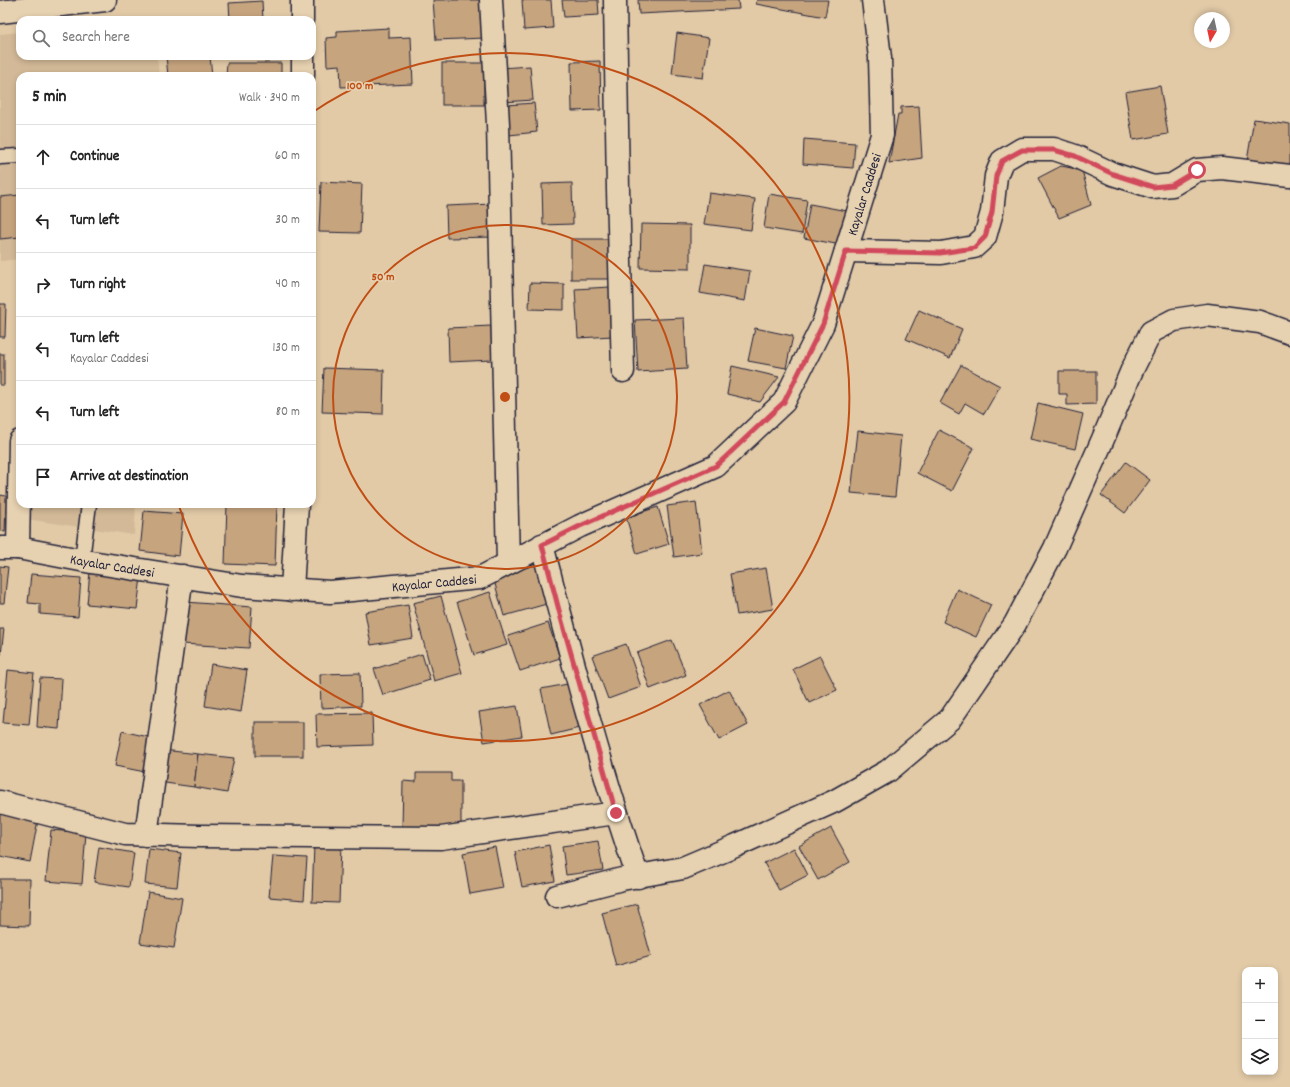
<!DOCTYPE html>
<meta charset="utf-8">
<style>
:root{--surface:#fff;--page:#f6f6f6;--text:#222;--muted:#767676;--line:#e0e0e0}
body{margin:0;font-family:Dekko,sans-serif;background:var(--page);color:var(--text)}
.controls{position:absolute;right:12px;bottom:12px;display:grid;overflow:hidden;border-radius:8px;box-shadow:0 2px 6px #0003}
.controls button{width:36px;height:36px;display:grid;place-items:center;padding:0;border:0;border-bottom:1px solid var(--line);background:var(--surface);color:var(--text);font:20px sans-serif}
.compass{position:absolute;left:1194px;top:12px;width:36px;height:36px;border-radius:50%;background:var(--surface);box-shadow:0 2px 6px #0003;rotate:189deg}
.stop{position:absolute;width:12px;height:12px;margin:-9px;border:3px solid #d1495b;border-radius:50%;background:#fff}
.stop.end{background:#d1495b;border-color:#fff;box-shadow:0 1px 4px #0008}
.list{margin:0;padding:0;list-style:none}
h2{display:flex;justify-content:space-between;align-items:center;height:52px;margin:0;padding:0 16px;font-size:17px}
h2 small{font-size:13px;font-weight:400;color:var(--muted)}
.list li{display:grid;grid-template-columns:26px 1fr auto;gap:12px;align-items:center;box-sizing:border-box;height:64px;padding:0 16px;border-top:1px solid var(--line)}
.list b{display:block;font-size:15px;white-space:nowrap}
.list p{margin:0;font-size:13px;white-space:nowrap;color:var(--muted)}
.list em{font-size:13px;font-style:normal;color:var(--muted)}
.icon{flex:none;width:22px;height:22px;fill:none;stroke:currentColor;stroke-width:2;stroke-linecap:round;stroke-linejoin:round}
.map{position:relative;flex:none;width:1290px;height:1087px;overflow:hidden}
.search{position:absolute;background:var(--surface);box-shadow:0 2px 6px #0003;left:16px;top:16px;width:300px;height:44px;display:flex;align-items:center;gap:10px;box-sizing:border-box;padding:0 14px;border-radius:12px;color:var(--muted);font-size:15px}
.panel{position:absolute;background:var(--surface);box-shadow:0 2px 6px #0003;left:16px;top:72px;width:300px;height:436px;border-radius:12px}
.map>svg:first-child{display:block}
.built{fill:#d3b997}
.building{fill:#c6a47e;stroke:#22223b}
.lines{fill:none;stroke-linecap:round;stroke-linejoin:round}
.lane-casing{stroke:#22223b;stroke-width:17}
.street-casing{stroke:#22223b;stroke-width:25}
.secondary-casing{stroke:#22223b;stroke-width:25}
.lane{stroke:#e6d1b0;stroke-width:14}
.street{stroke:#e6d1b0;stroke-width:22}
.secondary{stroke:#e6d1b0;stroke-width:22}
.route{stroke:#d1495b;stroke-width:5}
.ring{fill:none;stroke:#c04e15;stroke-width:2}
.labels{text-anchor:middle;stroke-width:3.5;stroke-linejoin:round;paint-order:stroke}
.street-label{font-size:14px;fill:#22223b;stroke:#e6d1b0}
.centre{fill:#c04e15;stroke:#e6d1b0;stroke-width:2}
.ring-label{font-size:12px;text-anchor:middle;font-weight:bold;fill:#c04e15;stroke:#e6d1b0;stroke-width:3.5;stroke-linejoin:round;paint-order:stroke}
</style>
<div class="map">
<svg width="1290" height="1087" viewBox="0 0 1290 1087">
<rect width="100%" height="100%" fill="#e2caa7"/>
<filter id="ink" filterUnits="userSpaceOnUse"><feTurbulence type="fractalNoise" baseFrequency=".025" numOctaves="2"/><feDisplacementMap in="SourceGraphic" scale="8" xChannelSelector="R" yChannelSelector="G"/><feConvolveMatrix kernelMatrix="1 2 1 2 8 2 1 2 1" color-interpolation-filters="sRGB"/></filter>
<g filter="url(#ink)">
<g class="built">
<polygon points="20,32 20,56 157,56 159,76 20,76 20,259 0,261 0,34"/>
<polygon points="26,504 136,504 134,535 26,519"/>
</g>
<g class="building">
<polygon points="433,0 483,0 485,38 436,40"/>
<polygon points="522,0 551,0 553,28 524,30"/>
<polygon points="562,0 598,0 599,15 564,17"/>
<polygon points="638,0 738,0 739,9 639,14"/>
<polygon points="757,0 828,0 825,17 756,4"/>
<polygon points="262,1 263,20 230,20 229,3"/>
<polygon points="389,28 389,38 411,37 413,84 341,87 340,65 327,66 326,38 337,37 337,31"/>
<polygon points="677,33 709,38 703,78 672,74"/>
<polygon points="166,56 210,56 212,76 168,76"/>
<polygon points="600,61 601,110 572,111 571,62"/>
<polygon points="227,63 281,63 281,76 226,76"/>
<rect x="442" y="63" width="42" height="42"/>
<polygon points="530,66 533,100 503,102 501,68"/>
<polygon points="1160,86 1168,134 1133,140 1125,92"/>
<polygon points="534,103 537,132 509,135 506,105"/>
<polygon points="919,106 922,158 889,163 898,114 901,114 901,107"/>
<polygon points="1254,119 1290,124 1290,164 1284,166 1247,161"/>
<polygon points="804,139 855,143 853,168 803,164"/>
<polygon points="1061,166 1082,170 1091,205 1059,218 1038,178"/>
<polygon points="321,182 362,184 360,233 319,232"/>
<polygon points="572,183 573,224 543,225 542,184"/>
<polygon points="709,193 755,199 751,230 704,224"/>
<polygon points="769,194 807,200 802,234 764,228"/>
<polygon points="20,195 20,237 0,239 0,197"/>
<polygon points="493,204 495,237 447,238 446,206"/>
<polygon points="810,204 847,211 841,245 804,238"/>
<polygon points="641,224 690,225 690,269 640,268"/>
<rect x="571" y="239" width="40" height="40"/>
<polygon points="705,264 750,271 745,301 700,293"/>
<polygon points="530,283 564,284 564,310 529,309"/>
<polygon points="610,287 613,336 578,338 575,289"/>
<polygon points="0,304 6,304 5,337 0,337"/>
<polygon points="919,310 962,329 950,358 906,339"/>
<polygon points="684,318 687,369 638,372 635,320"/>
<polygon points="491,326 492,360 449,362 448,328"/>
<polygon points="755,328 793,336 786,368 748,361"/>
<rect x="0" y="354" width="4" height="31"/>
<polygon points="961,365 1000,386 984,414 965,403 959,414 940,403"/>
<polygon points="732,366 779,377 760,402 727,394"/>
<polygon points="324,368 384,370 383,414 322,412"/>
<polygon points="1059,371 1096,371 1096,404 1067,405 1067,394 1059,394"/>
<polygon points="1038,403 1083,414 1075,449 1030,439"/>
<polygon points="939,430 974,448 952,491 917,473"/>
<polygon points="858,431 901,436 895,497 851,493"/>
<polygon points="1126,462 1150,480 1125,513 1101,495"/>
<polygon points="0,495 6,496 5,532 0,531"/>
<polygon points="696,502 702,553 674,557 667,506"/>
<polygon points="227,504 277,504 275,566 225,564"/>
<polygon points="658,507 669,544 637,554 626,517"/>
<polygon points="144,511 183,514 179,556 140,551"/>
<polygon points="539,564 550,603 504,616 493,577"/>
<polygon points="0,566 8,567 4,603 0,603"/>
<polygon points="766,568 773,609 737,615 730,574"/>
<polygon points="90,571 141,577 137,609 87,604"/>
<polygon points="31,574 81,578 78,617 40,614 40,604 28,603"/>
<polygon points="957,589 991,605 976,637 943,622"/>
<polygon points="490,592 507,645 474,655 457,602"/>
<polygon points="441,596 462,673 434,681 413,603"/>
<polygon points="185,602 252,607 249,648 182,644"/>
<polygon points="408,605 413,638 371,645 365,612"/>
<polygon points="548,623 560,658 520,671 508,636"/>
<polygon points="0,629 4,629 1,655 0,655"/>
<polygon points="672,640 686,675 650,689 637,653"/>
<polygon points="626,644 641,687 608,699 592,656"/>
<polygon points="422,654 430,680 383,695 374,669"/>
<polygon points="820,656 837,690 809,703 793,669"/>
<polygon points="211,664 247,670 241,712 205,706"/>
<polygon points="8,670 34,673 29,725 3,723"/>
<polygon points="360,673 361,706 321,708 320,674"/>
<polygon points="40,678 62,679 59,729 37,727"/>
<polygon points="573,683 583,727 551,735 541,689"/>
<polygon points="729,690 748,725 719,740 700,705"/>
<polygon points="517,706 522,736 484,742 479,712"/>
<polygon points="372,713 373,745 317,747 316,714"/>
<rect x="255" y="722" width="48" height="34"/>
<polygon points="122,731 153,738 145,772 115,766"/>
<polygon points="163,750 198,754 194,787 158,782"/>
<polygon points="198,754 234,758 227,793 194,787"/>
<polygon points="416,773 451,773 451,781 461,781 461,829 402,828 403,781 416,782"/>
<polygon points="0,812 38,820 30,862 0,856"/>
<polygon points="831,828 850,862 818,880 799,846"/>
<polygon points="51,830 86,833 82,884 46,881"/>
<polygon points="598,841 603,870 566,875 562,846"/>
<polygon points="314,844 341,845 339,903 312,902"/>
<polygon points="549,845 555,881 522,887 515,852"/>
<polygon points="99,847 134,853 129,887 94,882"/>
<polygon points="495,847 503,888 470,894 463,853"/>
<polygon points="794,848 808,875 779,890 764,863"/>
<polygon points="149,849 181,853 177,887 145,884"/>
<polygon points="273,856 307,858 304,900 269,897"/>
<polygon points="0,879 30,879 29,926 0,925"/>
<polygon points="148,892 182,898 174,948 140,943"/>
<polygon points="637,904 651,956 616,966 602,913"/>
</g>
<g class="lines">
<g class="lane-casing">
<g id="lane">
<polyline points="0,157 20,156"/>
<polyline points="82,560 89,504"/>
</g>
</g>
<g class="street-casing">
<g id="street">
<polyline points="491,0 498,124 508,563"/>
<polyline points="615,0 618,190 623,371"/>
<polyline points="846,251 941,253 974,247 985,237 992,212 996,176 1002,161 1022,149 1054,149 1075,156 1113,174 1153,187 1172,185 1197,170 1222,168 1290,176"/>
<path d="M542,545C571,656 600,768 638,877"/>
<polyline points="18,548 20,441"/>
<polyline points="0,802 125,834 199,836 441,838 616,813"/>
<polyline points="146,835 182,576"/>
<polyline points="557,896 622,879 683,868 735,846 835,801 888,771 950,719 1015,624 1055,548 1103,439 1132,370 1151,332 1174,320 1207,315 1260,322 1290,333"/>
</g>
</g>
<g class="secondary-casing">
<g id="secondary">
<polyline points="302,0 302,20"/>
<polyline points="0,12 105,0"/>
<polyline points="303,56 303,76"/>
<path id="s1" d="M0,548H18L91,562L242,586L330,592L480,578L580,526L716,466L784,402L823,324L882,135L880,58L873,0"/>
<polyline points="292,590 297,504"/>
</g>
</g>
<use href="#lane" class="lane"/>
<use href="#street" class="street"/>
<use href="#secondary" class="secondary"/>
</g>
</g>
<g class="lines" filter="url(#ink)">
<polyline class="route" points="616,813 561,618 542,545 580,526 716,466 784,402 823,324 846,251 940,253 974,248 985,237 992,212 996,176 1002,161 1022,150 1054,150 1075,156 1113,174 1153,187 1172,185 1197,170"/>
</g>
<g class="ring">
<circle cx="505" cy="397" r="172"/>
<path d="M313 112A344 344 0 1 1 179 506"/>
</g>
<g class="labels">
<g class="street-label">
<text dy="5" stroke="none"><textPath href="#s1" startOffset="1062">Kayalar Caddesi</textPath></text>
<text dy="5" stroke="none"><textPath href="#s1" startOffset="114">Kayalar Caddesi</textPath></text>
<text dy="5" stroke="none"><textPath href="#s1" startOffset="438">Kayalar Caddesi</textPath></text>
</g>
</g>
<circle cx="505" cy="397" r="6" class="centre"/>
<g class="ring-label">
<text x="360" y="89">100 m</text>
<text x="383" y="280">50 m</text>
</g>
</svg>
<div class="controls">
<button>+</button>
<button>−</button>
<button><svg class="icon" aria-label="layers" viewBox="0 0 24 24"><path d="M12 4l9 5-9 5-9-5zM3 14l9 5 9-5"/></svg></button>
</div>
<svg class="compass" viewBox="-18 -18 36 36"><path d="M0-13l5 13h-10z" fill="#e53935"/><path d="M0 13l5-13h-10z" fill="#767676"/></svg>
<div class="stop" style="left:1197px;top:170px"></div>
<div class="stop end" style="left:616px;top:813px"></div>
<div class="search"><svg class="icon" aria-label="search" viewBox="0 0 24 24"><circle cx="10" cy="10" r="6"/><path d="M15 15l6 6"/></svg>Search here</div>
<section class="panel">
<h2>5 min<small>Walk · 340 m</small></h2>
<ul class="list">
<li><svg class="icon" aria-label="ahead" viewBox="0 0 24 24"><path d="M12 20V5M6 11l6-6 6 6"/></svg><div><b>Continue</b></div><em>60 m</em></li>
<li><svg class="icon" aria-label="left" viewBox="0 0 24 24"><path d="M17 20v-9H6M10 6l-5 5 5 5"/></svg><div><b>Turn left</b></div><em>30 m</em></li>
<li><svg class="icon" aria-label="right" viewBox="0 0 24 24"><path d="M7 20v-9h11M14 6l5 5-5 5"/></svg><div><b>Turn right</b></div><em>40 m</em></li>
<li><svg class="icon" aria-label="left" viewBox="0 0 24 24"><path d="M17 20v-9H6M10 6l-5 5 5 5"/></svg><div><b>Turn left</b><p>Kayalar Caddesi</p></div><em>130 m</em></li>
<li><svg class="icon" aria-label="left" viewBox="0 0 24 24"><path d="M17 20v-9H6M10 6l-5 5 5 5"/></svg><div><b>Turn left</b></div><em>80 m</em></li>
<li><svg class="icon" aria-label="arrive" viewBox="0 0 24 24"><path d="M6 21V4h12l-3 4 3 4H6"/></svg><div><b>Arrive at destination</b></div></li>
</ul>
</section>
</div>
